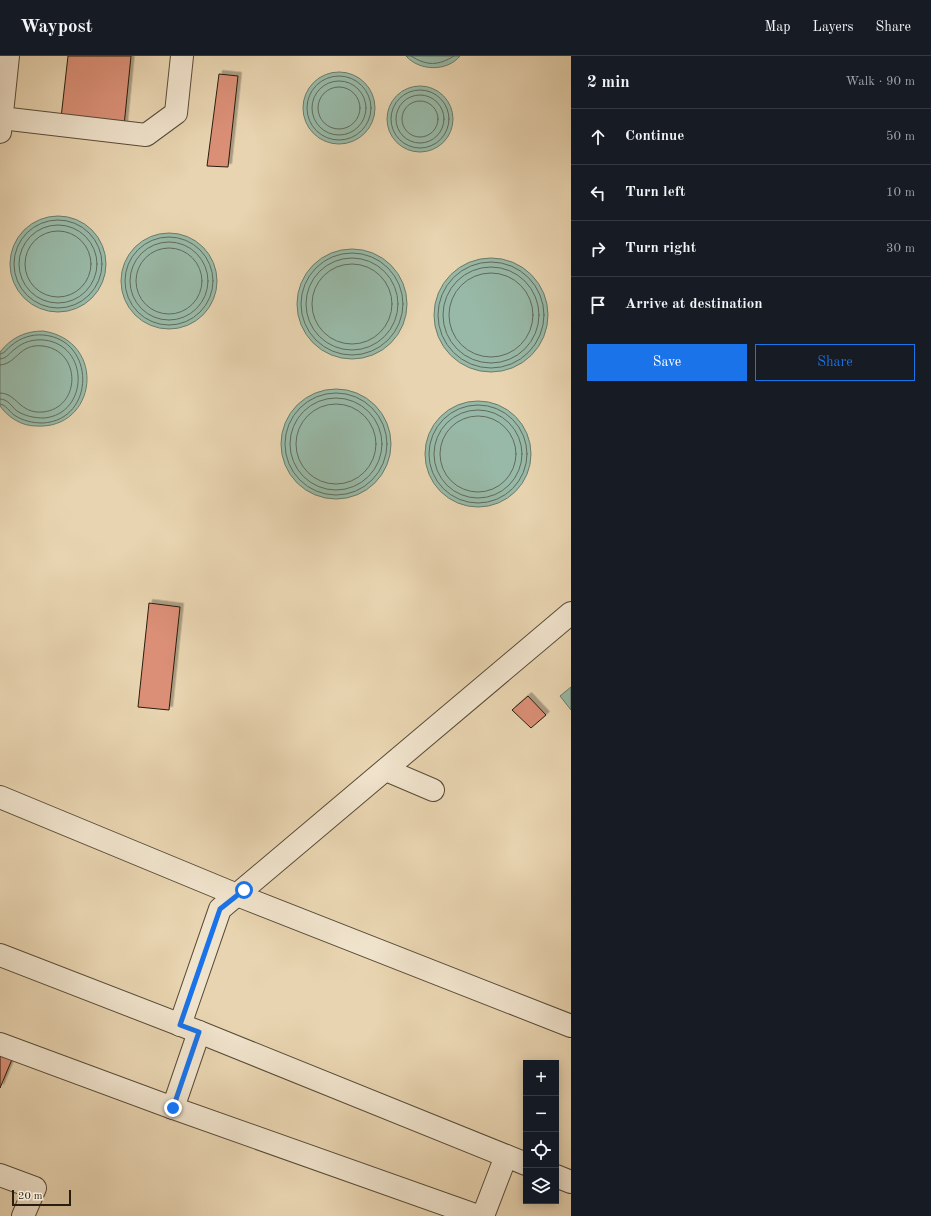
<!DOCTYPE html>
<meta charset="utf-8">
<style>
:root{--surface:#171b24;--page:#20242c;--text:#f1f3f6;--muted:#9ea1a6;--line:#363941;--accent:#1a73e8}
body{margin:0;font-family:"Old Standard TT",serif;background:var(--page);color:var(--text)}
.controls{position:absolute;right:12px;bottom:12px;display:grid;overflow:hidden;border-radius:0px;box-shadow:0 2px 10px #0003}
.controls button{width:36px;height:36px;display:grid;place-items:center;padding:0;border:0;border-bottom:1px solid var(--line);background:var(--surface);color:var(--text);font:20px sans-serif}
.scale{position:absolute;left:12px;bottom:10px;width:59px;box-sizing:border-box;padding-left:4px;border:2px solid #281d0f;border-top:0;font-size:11px;line-height:14px;white-space:nowrap;color:#281d0f;-webkit-text-stroke:3px #f0e3cc;paint-order:stroke}
.stop{position:absolute;width:12px;height:12px;margin:-9px;border:3px solid #1a73e8;border-radius:50%;background:#fff}
.stop.end{background:#1a73e8;border-color:#fff;box-shadow:0 1px 4px #0008}
.list{margin:0;padding:0;list-style:none}
h2{display:flex;justify-content:space-between;align-items:center;height:52px;margin:0;padding:0 16px;font-size:17px}
h2 small{font-size:13px;font-weight:400;color:var(--muted)}
.list li{display:grid;grid-template-columns:26px 1fr auto;gap:12px;align-items:center;box-sizing:border-box;height:56px;padding:0 16px;border-top:1px solid var(--line)}
.list b{display:block;font-size:15px;white-space:nowrap}
.list em{font-size:13px;font-style:normal;color:var(--muted)}
.actions{display:flex;gap:8px;padding:12px 16px}
.actions a{flex:1;padding:9px 0;border:1px solid var(--accent);border-radius:0px;text-align:center;font-size:14px;color:var(--accent)}
.actions .main{background:var(--accent);color:#fff}
.icon{flex:none;width:22px;height:22px;fill:none;stroke:currentColor;stroke-width:2;stroke-linecap:round;stroke-linejoin:round}
.map{position:relative;flex:none;width:571px;height:1160px;overflow:hidden}
header{display:flex;align-items:center;gap:24px;box-sizing:border-box;height:56px;padding:0 20px;background:var(--surface);border-bottom:1px solid var(--line)}
header strong{font-size:19px}
nav{display:flex;gap:22px;margin-inline-start:auto;font-size:14px}
main{display:flex}
aside{flex:1;background:var(--surface)}
.map>svg:first-child{display:block}
.water{fill:#98b9a7;stroke:#6b7b6a}
.lines{fill:none;stroke-linecap:round;stroke-linejoin:round}
.shore{stroke:#606b5b;stroke-width:1}
.building{fill:#da8f76;stroke:#281d0f;filter:url(#shadow)}
.minor-casing{stroke:#584b37;stroke-width:24}
.minor{stroke:#f0e3cc;stroke-width:22}
.route{stroke:#1a73e8;stroke-width:5}
</style>
<header>
<strong>Waypost</strong>
<nav><a>Map</a><a>Layers</a><a>Share</a></nav>
</header>
<main>
<div class="map">
<svg width="571" height="1160" viewBox="0 0 571 1160">
<defs>
<filter id="shadow"><feDropShadow dx="3.5" dy="-3.5" stdDeviation="0" flood-color="#0004"/></filter>
</defs>
<rect width="100%" height="100%" fill="#e8d4b0"/>
<filter id="stains"><feTurbulence type="fractalNoise" baseFrequency=".005" numOctaves="4"/><feColorMatrix values="0 0 0 0 .2 0 0 0 0 .09 0 0 0 0 .02 0 0 0 .5 -.17"/></filter>
<radialGradient id="worn" r=".72"><stop offset=".6" stop-color="#630" stop-opacity="0"/><stop offset="1" stop-color="#630" stop-opacity=".3"/></radialGradient>
<g class="water">
<path d="M406,0H460C447,16 419,15 406,0Z"/>
<circle cx="339" cy="52" r="36"/>
<circle cx="420" cy="63" r="33"/>
<circle cx="58" cy="208" r="48"/>
<circle cx="169" cy="225" r="48"/>
<circle cx="352" cy="248" r="55"/>
<circle cx="491" cy="259" r="57"/>
<path d="M43,275C108,285 97,374 36,370C21,370 8,361 0,350V296C11,282 25,275 43,275Z"/>
<circle cx="336" cy="388" r="55"/>
<circle cx="478" cy="398" r="53"/>
<polygon points="571,631 571,654 560,640"/>
</g>
<g class="lines">
<g class="shore">
<path d="M411,0C427,10 438,10 454,0"/>
<circle cx="339" cy="52" r="32"/>
<circle cx="339" cy="52" r="27"/>
<circle cx="339" cy="52" r="21"/>
<circle cx="420" cy="63" r="29"/>
<circle cx="420" cy="63" r="24"/>
<circle cx="420" cy="63" r="18"/>
<circle cx="58" cy="208" r="44"/>
<circle cx="58" cy="208" r="39"/>
<circle cx="58" cy="208" r="33"/>
<circle cx="169" cy="225" r="44"/>
<circle cx="169" cy="225" r="39"/>
<circle cx="169" cy="225" r="33"/>
<circle cx="352" cy="248" r="51"/>
<circle cx="352" cy="248" r="46"/>
<circle cx="491" cy="259" r="53"/>
<circle cx="352" cy="248" r="40"/>
<circle cx="491" cy="259" r="48"/>
<circle cx="491" cy="259" r="42"/>
<path d="M0,298C6,297 7,292 12,289C20,282 32,278 43,279C96,283 96,364 43,367C33,367 23,365 14,359C9,355 6,349 0,348"/>
<path d="M0,303C8,302 9,297 15,293C23,286 33,283 44,284C90,289 89,358 44,362C34,362 25,360 17,355C11,350 8,343 0,343"/>
<path d="M0,309C17,308 19,287 43,290C82,295 81,352 43,356C19,358 17,337 0,337"/>
<circle cx="336" cy="388" r="51"/>
<circle cx="336" cy="388" r="46"/>
<circle cx="336" cy="388" r="40"/>
<circle cx="478" cy="398" r="49"/>
<circle cx="478" cy="398" r="44"/>
<circle cx="478" cy="398" r="38"/>
</g>
</g>
<g class="building">
<polygon points="68,0 131,0 124,70 61,62"/>
<polygon points="219,18 238,20 228,111 207,110"/>
<polygon points="149,547 180,551 169,654 138,651"/>
<polygon points="528,640 546,659 531,672 512,654"/>
<polygon points="0,996 13,1001 0,1032"/>
</g>
<g class="lines">
<g class="minor-casing">
<g id="minor">
<polyline points="1,62 146,79 176,57 182,0"/>
<polyline points="0,76 8,0"/>
<polyline points="386,714 433,734"/>
<polyline points="0,741 237,839 571,970"/>
<polyline points="0,899 199,976 526,1108"/>
<polyline points="180,969 220,853 571,557"/>
<polyline points="0,988 173,1052 199,976"/>
<polyline points="173,1052 478,1160"/>
<polyline points="0,1119 35,1132 23,1160"/>
<polyline points="556,1120 571,1126"/>
<polyline points="483,1160 506,1100"/>
</g>
</g>
<use href="#minor" class="minor"/>
</g>
<g class="lines">
<polyline class="route" points="173,1052 199,976 180,969 220,853 244,834"/>
</g>
<rect width="100%" height="100%" filter="url(#stains)"/>
<rect width="100%" height="100%" fill="url(#worn)"/>
</svg>
<div class="controls">
<button>+</button>
<button>−</button>
<button><svg class="icon" aria-label="locate" viewBox="0 0 24 24"><circle cx="12" cy="12" r="6"/><path d="M12 2v4M12 18v4M2 12h4M18 12h4"/></svg></button>
<button><svg class="icon" aria-label="layers" viewBox="0 0 24 24"><path d="M12 4l9 5-9 5-9-5zM3 14l9 5 9-5"/></svg></button>
</div>
<div class="scale">20 m</div>
<div class="stop" style="left:244px;top:834px"></div>
<div class="stop end" style="left:173px;top:1052px"></div>
</div>
<aside>
<h2>2 min<small>Walk · 90 m</small></h2>
<ul class="list">
<li><svg class="icon" aria-label="ahead" viewBox="0 0 24 24"><path d="M12 20V5M6 11l6-6 6 6"/></svg><div><b>Continue</b></div><em>50 m</em></li>
<li><svg class="icon" aria-label="left" viewBox="0 0 24 24"><path d="M17 20v-9H6M10 6l-5 5 5 5"/></svg><div><b>Turn left</b></div><em>10 m</em></li>
<li><svg class="icon" aria-label="right" viewBox="0 0 24 24"><path d="M7 20v-9h11M14 6l5 5-5 5"/></svg><div><b>Turn right</b></div><em>30 m</em></li>
<li><svg class="icon" aria-label="arrive" viewBox="0 0 24 24"><path d="M6 21V4h12l-3 4 3 4H6"/></svg><div><b>Arrive at destination</b></div></li>
</ul>
<div class="actions"><a class="main">Save</a><a>Share</a></div>
</aside>
</main>
